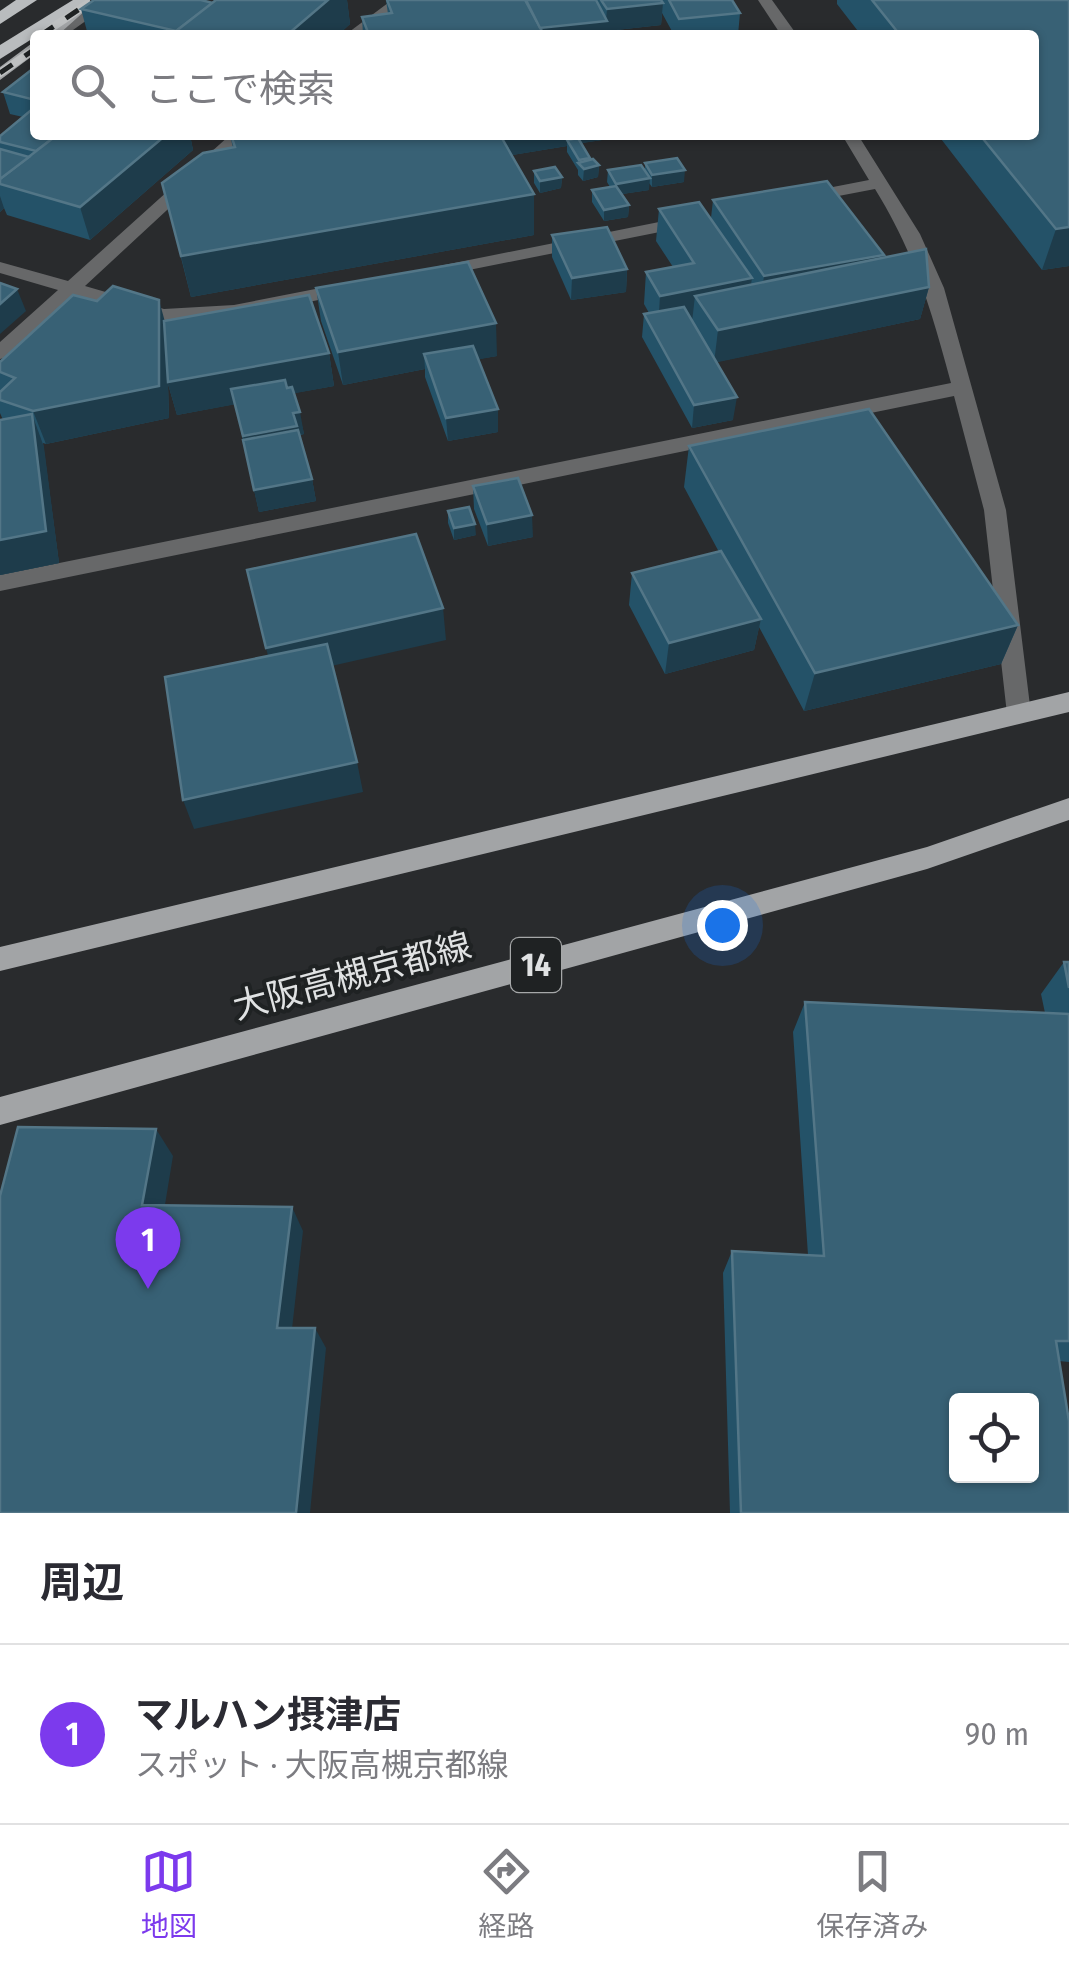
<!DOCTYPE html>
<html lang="ja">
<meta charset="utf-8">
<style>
:root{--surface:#fff;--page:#f7f7f7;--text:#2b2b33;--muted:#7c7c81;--line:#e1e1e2;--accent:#7c3aed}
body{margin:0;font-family:"Fira Sans Condensed","Noto Sans JP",sans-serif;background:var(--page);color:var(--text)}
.controls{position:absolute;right:30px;bottom:30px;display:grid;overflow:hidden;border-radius:10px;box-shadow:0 2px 8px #0004}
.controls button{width:90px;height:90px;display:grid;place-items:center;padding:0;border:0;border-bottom:2px solid var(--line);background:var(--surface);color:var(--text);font:50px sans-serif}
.you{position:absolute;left:722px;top:925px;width:35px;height:35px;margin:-25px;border:8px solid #fff;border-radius:50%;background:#1a73e8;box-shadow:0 0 0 15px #1a73e833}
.badge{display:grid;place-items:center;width:65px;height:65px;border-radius:50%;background:var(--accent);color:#fff;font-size:32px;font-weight:700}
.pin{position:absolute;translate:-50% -82px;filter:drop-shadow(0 2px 5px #0008)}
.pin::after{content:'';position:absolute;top:52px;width:35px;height:30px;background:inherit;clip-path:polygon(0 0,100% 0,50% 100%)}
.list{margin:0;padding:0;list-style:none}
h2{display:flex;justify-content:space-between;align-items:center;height:130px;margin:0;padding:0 40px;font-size:42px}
h2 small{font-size:32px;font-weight:400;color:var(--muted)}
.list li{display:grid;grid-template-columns:65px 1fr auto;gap:30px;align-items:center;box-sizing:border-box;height:180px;padding:0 40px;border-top:2px solid var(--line)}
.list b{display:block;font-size:38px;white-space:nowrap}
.list p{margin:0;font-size:32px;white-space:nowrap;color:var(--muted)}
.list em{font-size:32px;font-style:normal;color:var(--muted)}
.icon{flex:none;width:55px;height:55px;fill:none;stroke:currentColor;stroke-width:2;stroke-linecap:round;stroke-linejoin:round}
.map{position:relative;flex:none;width:1069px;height:1513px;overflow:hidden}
.search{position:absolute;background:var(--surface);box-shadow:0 2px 8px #0004;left:30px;right:30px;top:30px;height:110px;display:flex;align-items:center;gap:25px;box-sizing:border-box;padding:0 35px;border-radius:10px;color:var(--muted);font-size:38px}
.sheet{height:310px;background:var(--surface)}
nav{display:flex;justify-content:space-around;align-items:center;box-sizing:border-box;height:140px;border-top:2px solid var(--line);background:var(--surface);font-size:28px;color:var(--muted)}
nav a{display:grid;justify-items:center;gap:5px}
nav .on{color:var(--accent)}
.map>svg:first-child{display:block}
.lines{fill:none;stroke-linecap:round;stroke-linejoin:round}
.minor{fill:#676869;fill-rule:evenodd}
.major{fill:#a2a4a6;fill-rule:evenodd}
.highway{fill:#b9bcbe;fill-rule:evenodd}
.rail-casing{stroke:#bec0c1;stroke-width:8}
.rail{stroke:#1f2223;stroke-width:5;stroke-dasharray:15;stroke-linecap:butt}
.wall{fill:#245268}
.shaded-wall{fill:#1e3c4b}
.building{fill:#386175;stroke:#537687;stroke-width:2.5;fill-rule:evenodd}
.labels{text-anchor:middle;stroke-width:8;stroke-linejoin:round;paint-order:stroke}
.shield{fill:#1f2223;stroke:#a6a8a9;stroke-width:2.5}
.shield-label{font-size:32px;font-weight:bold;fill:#e0e2e3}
.street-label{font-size:35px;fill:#e0e2e3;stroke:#1f2223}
</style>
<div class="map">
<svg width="1069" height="1513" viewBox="0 0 1069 1513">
<rect width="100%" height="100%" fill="#292b2d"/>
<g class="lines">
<g class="minor">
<polygon points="98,0 115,0 66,35 48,35"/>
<polygon points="392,0 409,0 363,35 345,35"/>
<polygon points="758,0 772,0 797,35 781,35"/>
<polygon points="230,135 248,135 85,286 164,309 234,305 351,282 360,288 358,292 234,317 163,321 75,295 7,357 0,359 0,342 58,290 0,273 0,262 68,281"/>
<path d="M842,135H858L920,234L944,288L1006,510L1031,714L1028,721H1010L1007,714L984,510L954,396L0,591V575L951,383C931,309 916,256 875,189L802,203L793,198L802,193L869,180Z"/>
<polygon points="689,216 698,221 695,225 439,276 430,271 439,266"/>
</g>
<g class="major">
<polygon points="81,0 97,0 58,35 41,35"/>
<polygon points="35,41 35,54 0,80 0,67"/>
<polygon points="1069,692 1069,712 0,971 0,947"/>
<polygon points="1069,798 1069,820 927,869 0,1125 0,1097 927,847"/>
</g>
<g class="highway">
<polygon points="16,0 37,0 0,24 0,11"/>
<polygon points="73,0 94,0 0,59 0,45"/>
</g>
<g class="rail-casing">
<g id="rail">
<polyline points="41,35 93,0"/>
<polyline points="0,73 35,49"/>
</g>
</g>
<use href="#rail" class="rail"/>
</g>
<g class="wall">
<polygon points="216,0 347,0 350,24 338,35 88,35 81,9 213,3"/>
<polygon points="386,0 732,0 740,13 738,35 674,35 662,13 661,25 607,31 607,35 363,35 362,17 388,14"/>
<polygon points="837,0 1069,0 1069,266 1042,270 938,135 1034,135 1034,35 861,35 837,4"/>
<polygon points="35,67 35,135 190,135 193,150 90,240 7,215 4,208 0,212 0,136 23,117 10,114 3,92"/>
<polygon points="230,135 603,135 602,140 581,143 590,160 599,165 598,177 583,181 578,175 578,170 567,152 567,146 512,155 534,194 534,235 191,297 162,183 233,148"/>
<polygon points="645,163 684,182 652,187 649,183 649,190 622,194 629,205 628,217 604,221 592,202 592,190 610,187 607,182 608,170 645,170"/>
<polygon points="534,171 562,177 561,188 540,193 534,183"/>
<polygon points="713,200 884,255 884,258 929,287 920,319 716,362 733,420 692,428 642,337 644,314 649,313 644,304 646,272 673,267 656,241 659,209 711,218"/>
<polygon points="552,235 627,269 626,292 571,300 552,257"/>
<polygon points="316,288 497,356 478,359 498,432 448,441 425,377 425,369 343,385 321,321"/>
<polygon points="165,321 329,353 334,386 294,393 304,434 300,435 312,479 316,501 259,512 235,404 177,415 168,384 169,418 46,444 43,443 59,563 0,575 0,420 3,420 0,413 0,362"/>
<polygon points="689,446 1018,625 1001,664 804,711 759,627 754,650 665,674 629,605 632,573 719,552 684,487"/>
<polygon points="473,486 533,537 488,546 474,509"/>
<polygon points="448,511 476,535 454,540 448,523"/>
<polygon points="1064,962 1069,962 1069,1362 1059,1361 1069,1513 730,1513 723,1273 732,1251 808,1255 793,1032 805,1002 1045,1013 1041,994"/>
</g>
<g class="shaded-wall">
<polygon points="328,0 347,0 350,24 338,35 287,35"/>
<polygon points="663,3 661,25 607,31 607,35 525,35 540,28 606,21 607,9"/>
<polygon points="166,135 190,135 193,150 90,240 80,207"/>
<polygon points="500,135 603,135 602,140 570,145 567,140 567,146 500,157"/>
<polygon points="590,158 589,168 599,165 598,177 583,181 584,169 579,164 579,160"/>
<polygon points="685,170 684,182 652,187 652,175"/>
<polygon points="562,177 561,188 540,193 540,181"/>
<polygon points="650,178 649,190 616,195 616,184"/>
<polygon points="534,194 534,235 191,297 181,256"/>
<polygon points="0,196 4,208 0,212"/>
<polygon points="629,205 628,217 604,221 604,210"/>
<polygon points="1069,227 1069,266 1042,270 1056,229"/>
<polygon points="884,255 877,288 759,309 764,276"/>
<polygon points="627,269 626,292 571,300 572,278"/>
<polygon points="752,278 747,311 695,296 692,322 658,328 660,296"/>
<polygon points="929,287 920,319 714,363 718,330"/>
<polygon points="17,289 26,311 0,334 0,304"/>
<polygon points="159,300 168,333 329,353 334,386 177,415 168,384 169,418 46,444 33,411"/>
<polygon points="496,323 497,356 429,369 424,354 425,369 343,385 338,352"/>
<polygon points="737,397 733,420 692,428 694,405"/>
<polygon points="498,409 498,432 448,441 446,418"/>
<polygon points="300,412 304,434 298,435 248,458 243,436 293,413"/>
<polygon points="32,414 44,447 59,563 0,575 0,540"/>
<polygon points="312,479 316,501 259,512 254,490"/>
<polygon points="532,515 533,537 488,546 487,524"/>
<polygon points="475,524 476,535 454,540 454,528"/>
<polygon points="443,608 446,640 274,679 266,648"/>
<polygon points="761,619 754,650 665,674 669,643"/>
<polygon points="1018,625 1001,664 804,711 815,673"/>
<polygon points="357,762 363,792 194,829 183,800"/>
<polygon points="156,1129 173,1156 161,1229 142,1205"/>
<polygon points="292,1207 303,1231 290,1347 277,1328"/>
<polygon points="315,1328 326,1348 310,1513 296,1513"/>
</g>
<g class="building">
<polygon points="94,0 201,0 213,3 176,31 81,9"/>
<polygon points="216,0 328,0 287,35 171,35"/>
<polygon points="387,0 525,0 543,33 525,35 369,35 362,17 392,13"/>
<polygon points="526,0 596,0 607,21 540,28"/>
<polygon points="601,0 661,0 663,3 607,9"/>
<polygon points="669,0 732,0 740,13 679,19"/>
<polygon points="872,0 1069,0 1069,227 1056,229 980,135 1034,135 1034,35 900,35"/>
<polygon points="35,67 35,100 3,92"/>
<polygon points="35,107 35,135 57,135 36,151 0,142 0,136"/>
<polygon points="57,135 166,135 80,207 0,184 0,179"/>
<polygon points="231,135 500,135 534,194 181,256 162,183 203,153 235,147"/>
<polygon points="578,138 590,158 579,160 567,140"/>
<polygon points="0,149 29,157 0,179"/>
<polygon points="677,158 685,170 652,175 645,163"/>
<polygon points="593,159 599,165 584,169 578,163"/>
<polygon points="641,165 650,178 616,184 608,170"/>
<polygon points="555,167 562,177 540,181 534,171"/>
<polygon points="827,181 884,255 764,276 713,200"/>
<polygon points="616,186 629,205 604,210 592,190"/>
<polygon points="699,202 752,278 660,296 646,272 694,263 659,209"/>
<polygon points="607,227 627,269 572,278 552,235"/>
<polygon points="926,249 929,287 718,330 695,296"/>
<polygon points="468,262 496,323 338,352 316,288"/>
<polygon points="0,283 17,289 0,304"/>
<polygon points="113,286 159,300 159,386 33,411 0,400 0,392 15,378 0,372 0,362 73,295 97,301"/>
<polygon points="309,295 329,353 168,382 164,321"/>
<polygon points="684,307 737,397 694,405 644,314"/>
<polygon points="473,346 498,409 446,418 424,354"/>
<polygon points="285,380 287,388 292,387 300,412 293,413 297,426 243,436 231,389"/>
<polygon points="869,409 1018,625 815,673 689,446"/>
<polygon points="32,414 46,531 0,540 0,420"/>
<polygon points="298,430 312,479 254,490 243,440"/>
<polygon points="518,478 532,515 487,524 473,486"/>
<polygon points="469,507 475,524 454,528 448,511"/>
<polygon points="416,534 443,608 266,648 247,570"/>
<polygon points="721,551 761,619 669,643 632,573"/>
<polygon points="327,644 357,762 183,800 165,677"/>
<polygon points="1064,962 1069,962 1069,988"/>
<path d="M805,1002L1069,1014V1341H1056L1069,1421V1513H741L732,1251L824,1256ZM956,1400H1032V1476H956Z"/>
<polygon points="18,1127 156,1129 142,1205 292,1207 277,1328 315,1328 296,1513 0,1513 0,1196"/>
</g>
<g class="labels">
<rect class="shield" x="511" y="938" width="50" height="54" rx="8"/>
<g class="shield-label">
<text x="536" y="976">14</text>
</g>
<g class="street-label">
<text transform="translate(352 976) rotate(-15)" y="12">大阪高槻京都線</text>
</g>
</g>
</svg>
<div class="controls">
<button><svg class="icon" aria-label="locate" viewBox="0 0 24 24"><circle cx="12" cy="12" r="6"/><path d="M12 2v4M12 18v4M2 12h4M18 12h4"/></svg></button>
</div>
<div class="you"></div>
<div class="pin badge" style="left:148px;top:1289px">1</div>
<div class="search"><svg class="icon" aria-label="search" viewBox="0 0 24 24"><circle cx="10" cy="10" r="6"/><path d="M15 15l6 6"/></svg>ここで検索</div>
</div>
<section class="sheet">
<h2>周辺<small></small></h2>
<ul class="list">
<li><span class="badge">1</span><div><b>マルハン摂津店</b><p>スポット · 大阪高槻京都線</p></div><em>90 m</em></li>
</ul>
</section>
<nav>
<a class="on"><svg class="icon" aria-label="map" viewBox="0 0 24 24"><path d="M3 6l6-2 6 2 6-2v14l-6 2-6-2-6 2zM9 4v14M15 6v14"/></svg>地図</a>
<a><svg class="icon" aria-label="directions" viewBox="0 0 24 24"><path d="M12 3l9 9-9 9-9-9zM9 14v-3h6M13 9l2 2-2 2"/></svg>経路</a>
<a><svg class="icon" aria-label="saved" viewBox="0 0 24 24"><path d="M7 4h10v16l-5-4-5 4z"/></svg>保存済み</a>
</nav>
